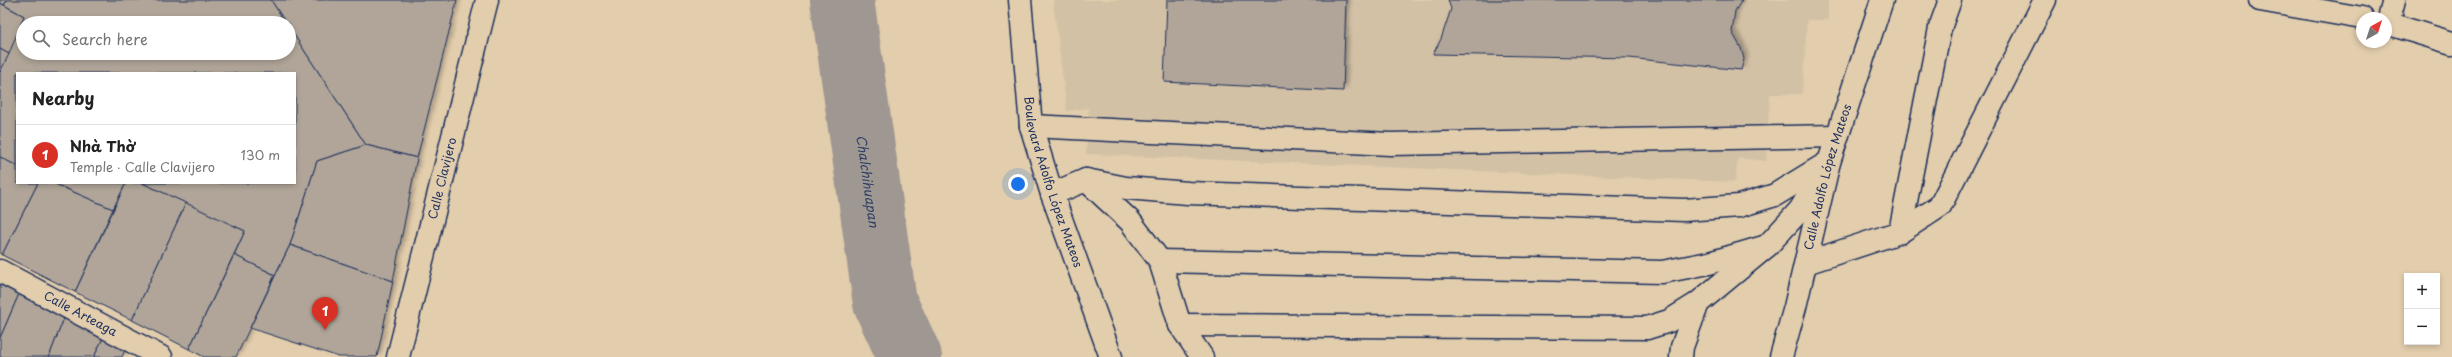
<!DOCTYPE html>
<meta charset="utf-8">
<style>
:root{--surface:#fff;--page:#f6f6f6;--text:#222;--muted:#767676;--line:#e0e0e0;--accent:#d93025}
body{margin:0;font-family:"Playpen Sans",sans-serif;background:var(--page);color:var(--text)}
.controls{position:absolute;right:12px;bottom:12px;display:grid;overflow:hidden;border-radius:0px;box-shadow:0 2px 6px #0003}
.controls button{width:36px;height:36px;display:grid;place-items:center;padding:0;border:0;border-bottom:1px solid var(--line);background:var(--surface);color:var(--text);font:20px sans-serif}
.compass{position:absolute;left:2356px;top:12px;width:36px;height:36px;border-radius:50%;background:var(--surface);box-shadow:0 2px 6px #0003;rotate:39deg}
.you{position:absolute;left:1018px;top:184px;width:14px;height:14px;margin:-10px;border:3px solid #fff;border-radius:50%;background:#1a73e8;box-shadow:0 0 0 6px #1a73e833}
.badge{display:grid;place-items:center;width:26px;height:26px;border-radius:50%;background:var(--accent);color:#fff;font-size:13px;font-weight:700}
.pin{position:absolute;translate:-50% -33px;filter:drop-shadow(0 1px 2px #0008)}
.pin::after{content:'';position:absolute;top:21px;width:14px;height:12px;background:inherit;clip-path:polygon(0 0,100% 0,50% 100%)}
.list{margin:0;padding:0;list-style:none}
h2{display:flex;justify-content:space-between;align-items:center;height:52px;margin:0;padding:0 16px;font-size:17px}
h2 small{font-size:13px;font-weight:400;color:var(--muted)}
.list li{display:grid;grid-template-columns:26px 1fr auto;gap:12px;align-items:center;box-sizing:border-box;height:60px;padding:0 16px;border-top:1px solid var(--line)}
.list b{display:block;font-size:15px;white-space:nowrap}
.list p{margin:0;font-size:13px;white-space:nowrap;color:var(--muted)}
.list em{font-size:13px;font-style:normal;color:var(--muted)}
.icon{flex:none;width:22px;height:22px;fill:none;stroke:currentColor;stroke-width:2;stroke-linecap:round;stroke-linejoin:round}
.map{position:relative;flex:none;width:2452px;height:357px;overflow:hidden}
.search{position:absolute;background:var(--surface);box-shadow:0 2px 6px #0003;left:16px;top:16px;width:280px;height:44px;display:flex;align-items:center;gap:10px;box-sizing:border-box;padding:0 14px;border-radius:22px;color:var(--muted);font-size:15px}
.panel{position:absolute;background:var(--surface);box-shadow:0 2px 6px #0003;left:16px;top:72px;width:280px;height:112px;border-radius:0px}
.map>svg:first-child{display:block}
.built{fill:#d3c1a6}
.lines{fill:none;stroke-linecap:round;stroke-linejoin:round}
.river{stroke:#9e9792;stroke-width:64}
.building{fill:#b0a598;stroke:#1b2f5e;filter:url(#shadow)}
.minor-casing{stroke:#1b2f5e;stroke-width:25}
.major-casing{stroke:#1b2f5e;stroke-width:25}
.minor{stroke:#e2cdac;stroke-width:22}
.major{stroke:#e2cdac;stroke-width:22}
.labels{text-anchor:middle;stroke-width:3.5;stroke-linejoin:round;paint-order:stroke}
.street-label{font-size:12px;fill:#1b2f5e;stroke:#e2cdac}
.water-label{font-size:13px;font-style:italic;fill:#2f3f66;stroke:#e2cdac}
</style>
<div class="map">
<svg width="2452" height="357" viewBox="0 0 2452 357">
<defs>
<filter id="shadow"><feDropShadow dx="3.5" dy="-3.5" stdDeviation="2" flood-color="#0004"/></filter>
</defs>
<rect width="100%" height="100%" fill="#e2cdac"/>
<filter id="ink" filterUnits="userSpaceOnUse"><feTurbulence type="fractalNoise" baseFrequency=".025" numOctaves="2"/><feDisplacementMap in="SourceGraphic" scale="8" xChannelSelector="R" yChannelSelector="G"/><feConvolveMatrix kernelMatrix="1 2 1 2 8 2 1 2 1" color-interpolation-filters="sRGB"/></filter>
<g filter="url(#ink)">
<polygon class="built" points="1053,0 1828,0 1828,20 1807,20 1802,94 1770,94 1766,161 1738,158 1735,182 1086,154 1089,108 1067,111"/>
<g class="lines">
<path class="river" id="s1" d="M842,0L885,303L910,357"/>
</g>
<g class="building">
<polygon points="0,0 7,0 4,5 0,3"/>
<polygon points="7,0 271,0 286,23 23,23 23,53 289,53 289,27 366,145 317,161 290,245 275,275 234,255 245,231 142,183 295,183 295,73 17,73 17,166 0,157 0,72 24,16 4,5"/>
<polygon points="271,0 457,0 417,158 366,145 289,27 289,23 286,23"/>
<polygon points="1167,0 1346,0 1343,91 1164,82"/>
<polygon points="1448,0 1742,0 1735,11 1732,32 1741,48 1744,59 1741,70 1629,58 1433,54 1441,39 1451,9"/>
<polygon points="0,3 24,16 9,54 0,49"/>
<polygon points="0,49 9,54 0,72"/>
<polygon points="366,145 417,158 393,281 290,245 317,161"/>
<polygon points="0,157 17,166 17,183 38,183 2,255 0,254"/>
<polygon points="38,183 53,183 113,209 75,292 2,255"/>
<polygon points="53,183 126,183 113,209"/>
<polygon points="126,183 142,183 186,203 132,320 75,292"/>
<polygon points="186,203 245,231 189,349 132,320"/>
<polygon points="290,245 393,281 377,357 339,357 250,328"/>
<polygon points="234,255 275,275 236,357 204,357 189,349"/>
<polygon points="0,283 19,294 0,338"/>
<polygon points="19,294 64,318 49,357 0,357 0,338"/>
<polygon points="64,318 103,338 94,357 49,357"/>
<polygon points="103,338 125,350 122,357 94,357"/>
</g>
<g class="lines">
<g class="minor-casing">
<g id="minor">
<polyline points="2260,0 2362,18"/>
<polyline points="2386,23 2452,43"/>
<polyline points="2388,23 2394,0"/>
<polyline points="1031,126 1390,144 1837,136"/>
<polyline points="1086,180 1130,221 1160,261 1180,325 1202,357"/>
<polyline points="1052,194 1086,180 1126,188 1188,193 1684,210 1739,206 1775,195 1829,162"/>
<polyline points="1900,232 1940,28 1950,0"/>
<polyline points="1160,261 1662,272 1709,263 1767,246"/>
<polyline points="1806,263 1900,232 1940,206 2045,0"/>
<path id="s2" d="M0,271L161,357"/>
<polyline points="1180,325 1647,328 1669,321 1698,303"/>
<path id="s3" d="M398,357L487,0"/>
<polyline points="1681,357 1682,347 1698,303 1767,246 1800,210 1826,167"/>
</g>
</g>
<g class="major-casing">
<g id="major">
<path id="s4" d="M1020,0L1031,126L1052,194L1111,357"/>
<path id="s5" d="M1781,357L1795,307L1829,162L1882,0"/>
</g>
</g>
<use href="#minor" class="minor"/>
<use href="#major" class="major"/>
</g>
</g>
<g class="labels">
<g class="street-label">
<text dy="4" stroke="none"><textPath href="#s3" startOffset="184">Calle Clavijero</textPath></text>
<text dy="4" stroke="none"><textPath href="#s5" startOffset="186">Calle Adolfo López Mateos</textPath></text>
<text dy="4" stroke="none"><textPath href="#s4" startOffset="186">Boulevard Adolfo López Mateos</textPath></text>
<text dy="4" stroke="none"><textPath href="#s2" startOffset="91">Calle Arteaga</textPath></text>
</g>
<g class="water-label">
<text dy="5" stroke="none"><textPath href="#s1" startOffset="183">Chalchihuapan</textPath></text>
</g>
</g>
</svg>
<div class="controls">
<button>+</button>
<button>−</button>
</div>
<svg class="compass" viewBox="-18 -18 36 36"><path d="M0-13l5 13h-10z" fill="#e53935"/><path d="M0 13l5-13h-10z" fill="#767676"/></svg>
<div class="you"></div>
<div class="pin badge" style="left:325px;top:330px">1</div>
<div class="search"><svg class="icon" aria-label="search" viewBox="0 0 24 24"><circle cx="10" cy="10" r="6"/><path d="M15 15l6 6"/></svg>Search here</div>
<section class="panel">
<h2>Nearby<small></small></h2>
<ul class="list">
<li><span class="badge">1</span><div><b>Nhà Thờ</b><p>Temple · Calle Clavijero</p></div><em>130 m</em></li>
</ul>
</section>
</div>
